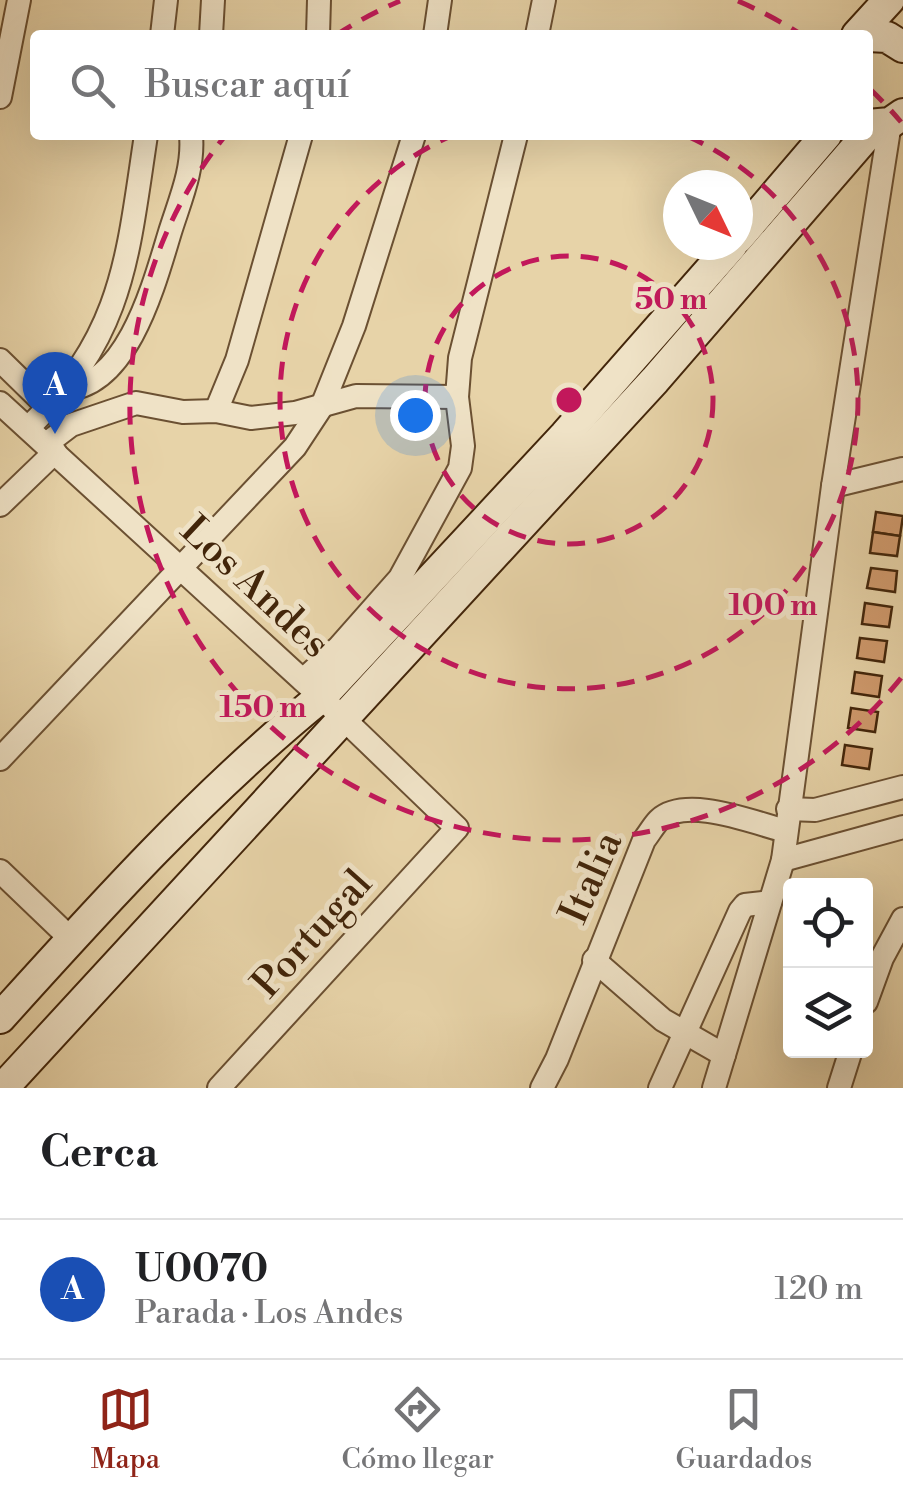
<!DOCTYPE html>
<html lang="es">
<meta charset="utf-8">
<style>
:root{--surface:#fff;--page:#f2f2f2;--text:#202124;--muted:#757577;--line:#e0e0e0;--accent:#8f2418}
body{margin:0;font-family:"Libre Bodoni",serif;background:var(--page);color:var(--text)}
.controls{position:absolute;right:30px;bottom:30px;display:grid;overflow:hidden;border-radius:10px;box-shadow:0 10px 40px #0002}
.controls button{width:90px;height:90px;display:grid;place-items:center;padding:0;border:0;border-bottom:2px solid var(--line);background:var(--surface);color:var(--text);font:50px sans-serif}
.compass{position:absolute;left:663px;top:170px;width:90px;height:90px;border-radius:50%;background:var(--surface);box-shadow:0 10px 40px #0002;rotate:133deg}
.you{position:absolute;left:415px;top:415px;width:35px;height:35px;margin:-25px;border:8px solid #fff;border-radius:50%;background:#1a73e8;box-shadow:0 0 0 15px #1a73e833}
.badge{display:grid;place-items:center;width:65px;height:65px;border-radius:50%;background:var(--accent);color:#fff;font-size:32px;font-weight:700}
.pin{position:absolute;translate:-50% -82px;filter:drop-shadow(0 2px 5px #0008)}
.pin::after{content:'';position:absolute;top:52px;width:35px;height:30px;background:inherit;clip-path:polygon(0 0,100% 0,50% 100%)}
.list{margin:0;padding:0;list-style:none}
h2{display:flex;justify-content:space-between;align-items:center;height:130px;margin:0;padding:0 40px;font-size:42px}
h2 small{font-size:32px;font-weight:400;color:var(--muted)}
.list li{display:grid;grid-template-columns:65px 1fr auto;gap:30px;align-items:center;box-sizing:border-box;height:140px;padding:0 40px;border-top:2px solid var(--line)}
.list b{display:block;font-size:38px;white-space:nowrap}
.list p{margin:0;font-size:32px;white-space:nowrap;color:var(--muted)}
.list em{font-size:32px;font-style:normal;color:var(--muted)}
.icon{flex:none;width:55px;height:55px;fill:none;stroke:currentColor;stroke-width:2;stroke-linecap:round;stroke-linejoin:round}
.map{position:relative;flex:none;width:903px;height:1088px;overflow:hidden}
.search{position:absolute;background:var(--surface);box-shadow:0 10px 40px #0002;left:30px;right:30px;top:30px;height:110px;display:flex;align-items:center;gap:25px;box-sizing:border-box;padding:0 35px;border-radius:10px;color:var(--muted);font-size:38px}
.sheet{height:270px;background:var(--surface)}
nav{display:flex;justify-content:space-around;align-items:center;box-sizing:border-box;height:140px;border-top:2px solid var(--line);background:var(--surface);font-size:28px;color:var(--muted)}
nav a{display:grid;justify-items:center;gap:5px}
nav .on{color:var(--accent)}
.map>svg:first-child{display:block}
.building{fill:#d09a6d;stroke:#42250a;stroke-width:2.5}
.lines{fill:none;stroke-linecap:round;stroke-linejoin:round}
.street-casing{stroke:#6b5032;stroke-width:26}
.secondary-casing{stroke:#42250a;stroke-width:34}
.street{stroke:#efe2c6;stroke-width:22}
.secondary{stroke:#efe2c6;stroke-width:30}
.ring{fill:none;stroke:#c2185b;stroke-width:5;stroke-dasharray:18 12}
.labels{text-anchor:middle;stroke-width:10;stroke-linejoin:round;paint-order:stroke}
.street-label{font-size:40px;fill:#42250a;stroke:#efe2c6}
.centre{fill:#c2185b;stroke:#efe2c6;stroke-width:5}
.ring-label{font-size:30px;text-anchor:middle;font-weight:bold;fill:#c2185b;stroke:#efe2c6;stroke-width:10;stroke-linejoin:round;paint-order:stroke}
</style>
<div class="map">
<svg width="903" height="1088" viewBox="0 0 903 1088">
<rect width="100%" height="100%" fill="#e7d3a8"/>
<filter id="stains"><feTurbulence type="fractalNoise" baseFrequency=".002" numOctaves="4"/><feColorMatrix values="0 0 0 0 .2 0 0 0 0 .09 0 0 0 0 .02 0 0 0 .5 -.17"/></filter>
<radialGradient id="worn" r=".72"><stop offset=".6" stop-color="#630" stop-opacity="0"/><stop offset="1" stop-color="#630" stop-opacity=".3"/></radialGradient>
<g class="building">
<polygon points="876,512 903,516 900,536 873,532"/>
<polygon points="873,532 900,536 897,556 870,553"/>
<polygon points="871,568 897,571 895,592 867,588"/>
<polygon points="865,603 892,607 889,627 862,624"/>
<polygon points="860,638 887,641 884,662 857,658"/>
<polygon points="855,672 882,676 879,697 852,693"/>
<polygon points="851,708 878,712 875,732 848,728"/>
<polygon points="845,745 872,749 869,769 842,765"/>
</g>
<g class="lines">
<g class="street-casing">
<g id="street">
<polyline points="162,35 166,0"/>
<polyline points="211,35 213,0"/>
<polyline points="318,35 319,0"/>
<polyline points="435,35 440,0"/>
<polyline points="537,35 544,0"/>
<polyline points="0,97 19,0"/>
<polyline points="0,360 49,408"/>
<path d="M65,389C128,387 155,281 170,232C180,200 194,169 191,135"/>
<polyline points="0,403 321,697 457,828 219,1088"/>
<polyline points="216,411 237,360 301,135"/>
<path d="M28,428C124,335 127,260 146,135"/>
<polyline points="46,444 71,425 136,403 183,412 216,411 251,418 295,413 356,396 457,397"/>
<polyline points="833,486 903,469"/>
<polyline points="0,505 55,452"/>
<polyline points="303,680 339,647 400,578 460,468 463,446 457,397 460,358 516,135"/>
<polyline points="0,759 295,447 322,406 354,326 414,135"/>
<polyline points="788,809 815,810 903,787"/>
<polyline points="783,860 903,827"/>
<polyline points="0,871 71,939"/>
<polyline points="594,960 663,1020 724,1055"/>
<polyline points="866,1002 882,958 903,919"/>
<path d="M542,1088L557,1059L644,840C649,834 653,826 659,820C686,795 754,823 786,831"/>
<polyline points="660,1088 740,911 745,905 770,902"/>
<polyline points="714,1088 783,860 833,486 890,123"/>
<polyline points="839,1088 851,1050"/>
</g>
</g>
<g class="secondary-casing">
<g id="secondary">
<polyline points="857,35 889,0"/>
<polyline points="868,36 887,37 903,47"/>
<polyline points="868,125 890,123 903,114"/>
<polyline points="738,238 826,135"/>
<path d="M0,1018C101,906 204,792 321,697L565,435L732,245"/>
<polyline points="3,1088 655,380 867,135"/>
</g>
</g>
<use href="#street" class="street"/>
<use href="#secondary" class="secondary"/>
</g>
<g class="ring">
<circle cx="569" cy="400" r="144"/>
<path d="M687 136A289 289 0 1 1 451 136"/>
<path d="M901 678A433 433 0 0 1 225 136M336 35A433 433 0 0 1 400 1M738 1A433 433 0 0 1 802 35M870 89A433 433 0 0 1 901 122"/>
</g>
<g class="labels">
<g class="street-label">
<text transform="translate(256 586) rotate(43)" y="14">Los Andes</text>
<text transform="translate(590 877) rotate(-66)" y="14">Italia</text>
<text transform="translate(311 933) rotate(-48)" y="14">Portugal</text>
</g>
</g>
<circle cx="569" cy="400" r="15" class="centre"/>
<g class="ring-label">
<text x="671" y="309">50 m</text>
<text x="773" y="615">100 m</text>
<text x="263" y="717">150 m</text>
</g>
<rect width="100%" height="100%" filter="url(#stains)"/>
<rect width="100%" height="100%" fill="url(#worn)"/>
</svg>
<div class="controls">
<button><svg class="icon" aria-label="locate" viewBox="0 0 24 24"><circle cx="12" cy="12" r="6"/><path d="M12 2v4M12 18v4M2 12h4M18 12h4"/></svg></button>
<button><svg class="icon" aria-label="layers" viewBox="0 0 24 24"><path d="M12 4l9 5-9 5-9-5zM3 14l9 5 9-5"/></svg></button>
</div>
<svg class="compass" viewBox="-18 -18 36 36"><path d="M0-13l5 13h-10z" fill="#e53935"/><path d="M0 13l5-13h-10z" fill="#757577"/></svg>
<div class="you"></div>
<div class="pin badge" style="left:55px;top:434px;background:#1a4fb4">A</div>
<div class="search"><svg class="icon" aria-label="search" viewBox="0 0 24 24"><circle cx="10" cy="10" r="6"/><path d="M15 15l6 6"/></svg>Buscar aquí</div>
</div>
<section class="sheet">
<h2>Cerca<small></small></h2>
<ul class="list">
<li><span class="badge" style="background:#1a4fb4">A</span><div><b>U0070</b><p>Parada · Los Andes</p></div><em>120 m</em></li>
</ul>
</section>
<nav>
<a class="on"><svg class="icon" aria-label="map" viewBox="0 0 24 24"><path d="M3 6l6-2 6 2 6-2v14l-6 2-6-2-6 2zM9 4v14M15 6v14"/></svg>Mapa</a>
<a><svg class="icon" aria-label="directions" viewBox="0 0 24 24"><path d="M12 3l9 9-9 9-9-9zM9 14v-3h6M13 9l2 2-2 2"/></svg>Cómo llegar</a>
<a><svg class="icon" aria-label="saved" viewBox="0 0 24 24"><path d="M7 4h10v16l-5-4-5 4z"/></svg>Guardados</a>
</nav>
